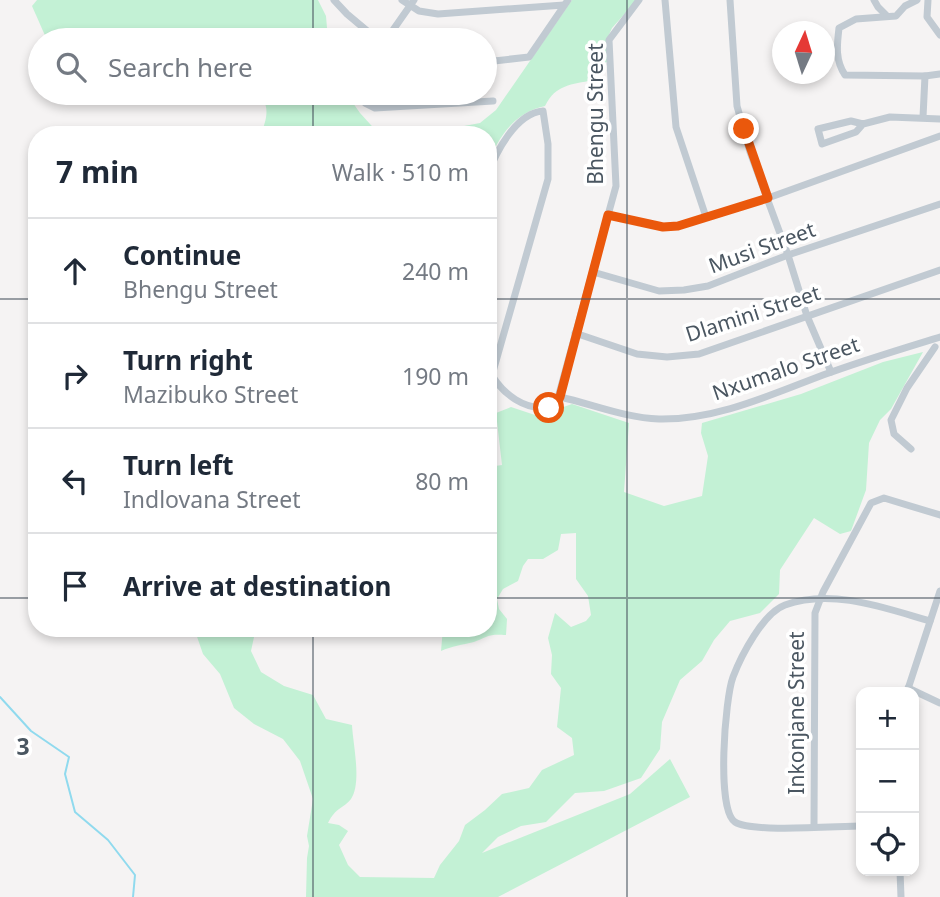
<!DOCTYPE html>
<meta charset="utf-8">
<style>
:root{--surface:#fff;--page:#f6f6f7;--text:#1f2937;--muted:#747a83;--line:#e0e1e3}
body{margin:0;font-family:"Noto Sans",sans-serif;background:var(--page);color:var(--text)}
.controls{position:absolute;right:21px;bottom:21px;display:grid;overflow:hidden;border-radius:14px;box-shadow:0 4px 10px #0003}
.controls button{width:63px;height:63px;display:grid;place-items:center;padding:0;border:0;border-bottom:2px solid var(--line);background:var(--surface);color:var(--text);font:35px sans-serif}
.compass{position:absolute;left:772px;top:21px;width:63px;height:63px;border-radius:50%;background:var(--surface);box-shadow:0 4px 10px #0003;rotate:4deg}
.stop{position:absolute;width:21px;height:21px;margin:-16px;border:5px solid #ea580c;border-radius:50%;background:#fff}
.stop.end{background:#ea580c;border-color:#fff;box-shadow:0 2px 7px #0008}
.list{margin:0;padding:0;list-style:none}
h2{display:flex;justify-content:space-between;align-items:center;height:91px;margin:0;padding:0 28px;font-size:30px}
h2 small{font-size:23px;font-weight:400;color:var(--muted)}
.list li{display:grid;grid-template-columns:46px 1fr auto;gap:21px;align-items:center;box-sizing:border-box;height:105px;padding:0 28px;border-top:2px solid var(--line)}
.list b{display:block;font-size:26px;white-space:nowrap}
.list p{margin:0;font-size:23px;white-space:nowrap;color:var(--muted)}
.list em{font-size:23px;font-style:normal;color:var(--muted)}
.icon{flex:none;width:38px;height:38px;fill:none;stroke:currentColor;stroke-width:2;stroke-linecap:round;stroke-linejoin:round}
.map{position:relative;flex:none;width:940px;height:897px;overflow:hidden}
.search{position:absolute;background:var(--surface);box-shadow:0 4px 10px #0003;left:28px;top:28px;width:469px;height:77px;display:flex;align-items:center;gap:18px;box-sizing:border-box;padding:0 24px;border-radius:38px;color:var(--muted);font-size:26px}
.panel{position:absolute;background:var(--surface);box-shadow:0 4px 10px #0003;left:28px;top:126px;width:469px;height:511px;border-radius:28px}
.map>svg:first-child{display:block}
.green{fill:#c3f1d5}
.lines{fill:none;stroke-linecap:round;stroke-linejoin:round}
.stream{stroke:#90daee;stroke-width:2}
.street{stroke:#c1cad2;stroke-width:7}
.route{stroke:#ea580c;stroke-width:9}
.grid{fill:none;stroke:#4a5661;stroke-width:2;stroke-opacity:0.55}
.labels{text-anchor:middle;stroke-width:7;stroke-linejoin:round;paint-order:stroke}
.street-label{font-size:21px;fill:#4a5661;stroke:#fff}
.grid-label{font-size:23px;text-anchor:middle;font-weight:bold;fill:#4a5661;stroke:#fff;stroke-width:7;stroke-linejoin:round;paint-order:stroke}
</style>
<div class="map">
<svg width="940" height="897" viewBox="0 0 940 897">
<rect width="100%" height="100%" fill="#f5f3f3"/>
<g class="green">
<polygon points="37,0 318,0 326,16 328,40 47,40 32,6"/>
<path d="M572,0H637L612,28L607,39L608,62L593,64V80C571,85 556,84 545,106C515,112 498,137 488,164V135H392L390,129L459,127L480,123L496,110Z"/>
<path d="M260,93H346L360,113L380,135H261C267,117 270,109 260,93Z"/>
<path d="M923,352L891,409L880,420L869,443L866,490L851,531L840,534L814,518L780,570L779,594L760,613L730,621L714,640L702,661L680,680L662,722L660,749L641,778L604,791L575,793L546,822L521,826L498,837L482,853L630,794L670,759L690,797L498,897H306L307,858L309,846L307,836L313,799L300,761L283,739L254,724L234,708L220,674L203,654L194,628H256L251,651L261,672L284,686L313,695L326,719L352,725C353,744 362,783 351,799C343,809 336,807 328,823L339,825L348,831L339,845L348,865L360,877L434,878L440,865L459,841L465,825L485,810L502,794L529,788L542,770L574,755L572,738L557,727L561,688L551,674L552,655L548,638L555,613L571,627L586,621L591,615L588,596L576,579V533L561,534L558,550L543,559H528L523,566L518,581L503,589L497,599L499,609L507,619L506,635C487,634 490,636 474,642C462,645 452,646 441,651L443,628H488V526L491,521L488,514V467L502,465L496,413L511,407L538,416L572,404L629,423L624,492L664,506L702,496L708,456L701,433L702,423L801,394L883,362Z"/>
</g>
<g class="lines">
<polyline class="stream" points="0,697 31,731 69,757 65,774 75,812 108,840 135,875 133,897"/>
<g class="street">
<polyline points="334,0 347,14 378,40"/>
<polyline points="402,0 419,11 438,14 564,5"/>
<polyline points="665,0 676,127 706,217"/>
<polyline points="730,0 737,106 750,152 788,255 807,316 831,372"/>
<polyline points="874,0 878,7 887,16"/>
<path d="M917,0L905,6L896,16L856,19L839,28C837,45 835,60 845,75L925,76L940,74"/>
<polyline points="928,0 927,17 940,35"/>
<polyline points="386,40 414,0"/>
<polyline points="485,62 529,57 568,0"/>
<polyline points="354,93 365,103 375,108 493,101"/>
<polyline points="923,117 925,76"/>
<polyline points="863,124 856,132 822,144 818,129 851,121 863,124 890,117 940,119"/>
<path d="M488,174C496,152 516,113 543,111L548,144V179L492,375"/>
<polyline points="608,215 663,227 679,226 768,198 940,136"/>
<polyline points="593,272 659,291 684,290 708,286 788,255 940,204"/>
<polyline points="575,333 637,354 667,357 699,354 940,270"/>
<path d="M488,368C500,393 527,415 556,405L616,186L609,40L639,0"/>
<path d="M560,397C592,404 625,418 659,419C717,420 770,395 823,375C861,361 901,349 940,337"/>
<polyline points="911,449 894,434 891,420 907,388 935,347"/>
<polyline points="908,688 940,703"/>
<polyline points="907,692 940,591"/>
<polyline points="814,826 815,613 823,592 871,503 884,498 940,515"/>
<path d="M861,826C837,826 752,833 735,822C716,810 725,698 733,677C741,656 763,613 785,605C832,588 885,608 930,621"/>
<polyline points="900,871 901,897"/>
</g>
</g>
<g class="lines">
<polyline class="route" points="549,408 556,405 560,397 608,215 663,227 678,226 768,198 744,129"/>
</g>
<path class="grid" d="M313,0V40M627,0V897M313,93V135M0,299H37M488,299H940M0,598H37M488,598H940M313,628V897"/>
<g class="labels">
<g class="street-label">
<text transform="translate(596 114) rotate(-90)" y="7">Bhengu Street</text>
<text transform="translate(762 248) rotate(-20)" y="7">Musi Street</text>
<text transform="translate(753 314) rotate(-18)" y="7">Dlamini Street</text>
<text transform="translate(786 369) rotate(-19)" y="7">Nxumalo Street</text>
<text transform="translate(797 713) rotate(-90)" y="7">Inkonjane Street</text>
</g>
</g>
<g class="grid-label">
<text x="23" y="755">3</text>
</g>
</svg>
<div class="controls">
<button>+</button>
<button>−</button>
<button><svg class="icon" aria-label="locate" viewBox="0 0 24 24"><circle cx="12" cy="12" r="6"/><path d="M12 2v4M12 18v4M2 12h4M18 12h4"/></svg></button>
</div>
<svg class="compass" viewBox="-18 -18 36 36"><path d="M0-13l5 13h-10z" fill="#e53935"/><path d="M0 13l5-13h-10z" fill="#747a83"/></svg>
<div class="stop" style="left:549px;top:408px"></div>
<div class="stop end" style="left:744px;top:129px"></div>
<div class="search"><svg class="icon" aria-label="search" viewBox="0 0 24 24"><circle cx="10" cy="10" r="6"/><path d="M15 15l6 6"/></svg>Search here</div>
<section class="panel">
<h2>7 min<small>Walk · 510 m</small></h2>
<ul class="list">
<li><svg class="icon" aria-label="ahead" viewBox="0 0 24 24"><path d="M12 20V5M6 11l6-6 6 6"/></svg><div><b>Continue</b><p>Bhengu Street</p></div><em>240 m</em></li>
<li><svg class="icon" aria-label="right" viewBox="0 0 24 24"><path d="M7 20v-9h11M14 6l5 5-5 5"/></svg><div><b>Turn right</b><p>Mazibuko Street</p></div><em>190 m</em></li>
<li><svg class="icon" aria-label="left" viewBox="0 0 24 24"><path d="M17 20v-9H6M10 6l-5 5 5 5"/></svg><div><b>Turn left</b><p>Indlovana Street</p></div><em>80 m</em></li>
<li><svg class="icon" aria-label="arrive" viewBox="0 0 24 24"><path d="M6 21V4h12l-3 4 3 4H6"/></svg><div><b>Arrive at destination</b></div></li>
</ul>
</section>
</div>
